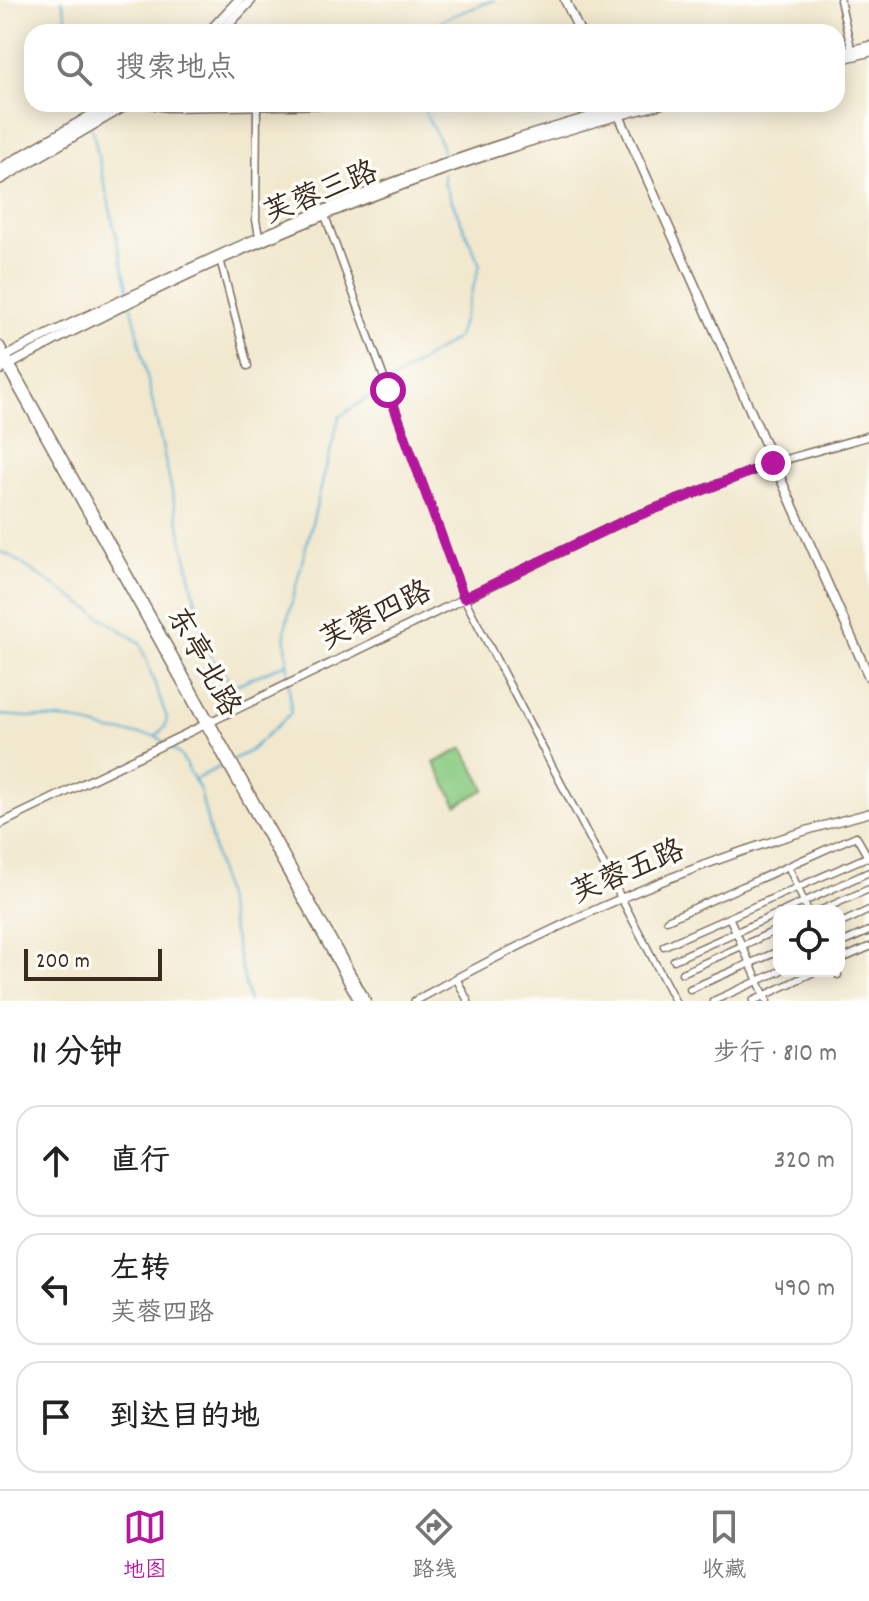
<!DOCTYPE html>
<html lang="zh">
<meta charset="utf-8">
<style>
:root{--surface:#fff;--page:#f6f6f6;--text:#222;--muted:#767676;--line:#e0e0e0;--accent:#b5179e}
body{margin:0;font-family:Dekko,"LXGW WenKai TC",sans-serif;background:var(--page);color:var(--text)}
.controls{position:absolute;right:24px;bottom:24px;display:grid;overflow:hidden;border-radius:16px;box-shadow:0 4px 20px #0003}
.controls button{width:72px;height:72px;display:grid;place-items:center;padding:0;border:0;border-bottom:2px solid var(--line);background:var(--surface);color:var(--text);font:40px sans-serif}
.scale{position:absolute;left:24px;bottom:20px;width:138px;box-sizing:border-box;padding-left:8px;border:4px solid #3b2a1e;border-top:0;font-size:22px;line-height:28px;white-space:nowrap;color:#3b2a1e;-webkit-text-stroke:6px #fdfcf7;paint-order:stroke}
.stop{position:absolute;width:24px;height:24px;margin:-18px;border:6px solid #b5179e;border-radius:50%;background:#fff}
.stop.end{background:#b5179e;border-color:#fff;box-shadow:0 2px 8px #0008}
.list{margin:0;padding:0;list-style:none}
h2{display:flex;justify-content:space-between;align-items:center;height:104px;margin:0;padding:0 32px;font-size:34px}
h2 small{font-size:26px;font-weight:400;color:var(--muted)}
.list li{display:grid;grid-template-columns:52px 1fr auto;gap:24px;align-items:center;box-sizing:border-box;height:112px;margin:0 16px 16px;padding:0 16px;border:2px solid var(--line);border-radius:24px}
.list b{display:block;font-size:30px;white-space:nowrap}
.list p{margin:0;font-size:26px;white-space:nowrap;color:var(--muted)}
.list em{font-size:26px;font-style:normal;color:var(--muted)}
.icon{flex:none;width:44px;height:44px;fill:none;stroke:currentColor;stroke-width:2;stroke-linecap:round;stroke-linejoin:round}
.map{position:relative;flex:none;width:869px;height:1001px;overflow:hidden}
.search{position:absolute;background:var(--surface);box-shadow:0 4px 20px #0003;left:24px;right:24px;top:24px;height:88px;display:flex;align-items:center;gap:20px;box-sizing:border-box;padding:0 28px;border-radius:24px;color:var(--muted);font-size:30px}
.sheet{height:488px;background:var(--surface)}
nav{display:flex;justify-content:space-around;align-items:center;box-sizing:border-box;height:112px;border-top:2px solid var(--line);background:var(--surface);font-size:22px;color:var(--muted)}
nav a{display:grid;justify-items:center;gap:4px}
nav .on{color:var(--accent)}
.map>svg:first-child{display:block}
.green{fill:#8bcc83;stroke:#637b50;stroke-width:2}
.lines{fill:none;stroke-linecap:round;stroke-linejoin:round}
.stream{stroke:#55add2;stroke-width:2}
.minor-casing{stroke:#7b6c5c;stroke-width:9}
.tertiary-casing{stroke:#7b6c5c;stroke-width:10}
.secondary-casing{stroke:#7b6c5c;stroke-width:11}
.primary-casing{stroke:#7b6c5c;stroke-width:12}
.minor{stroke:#fff;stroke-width:6}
.tertiary{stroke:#fff;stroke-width:7}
.secondary{stroke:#fff;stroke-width:8}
.primary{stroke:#fff;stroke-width:9}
.route{stroke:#b5179e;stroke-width:10}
.labels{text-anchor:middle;stroke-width:7;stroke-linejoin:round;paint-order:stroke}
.street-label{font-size:30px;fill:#3b2a1e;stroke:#fdfcf7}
</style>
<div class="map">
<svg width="869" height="1001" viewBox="0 0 869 1001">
<rect width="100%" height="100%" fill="#fdfcf7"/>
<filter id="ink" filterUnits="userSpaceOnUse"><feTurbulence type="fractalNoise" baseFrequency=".0125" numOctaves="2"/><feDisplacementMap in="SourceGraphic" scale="16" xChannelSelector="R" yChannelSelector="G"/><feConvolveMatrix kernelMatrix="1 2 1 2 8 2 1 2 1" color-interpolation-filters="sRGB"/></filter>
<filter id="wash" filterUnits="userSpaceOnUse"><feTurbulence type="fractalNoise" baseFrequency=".006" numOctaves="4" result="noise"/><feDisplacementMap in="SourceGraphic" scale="32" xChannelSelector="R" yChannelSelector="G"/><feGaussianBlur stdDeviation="1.8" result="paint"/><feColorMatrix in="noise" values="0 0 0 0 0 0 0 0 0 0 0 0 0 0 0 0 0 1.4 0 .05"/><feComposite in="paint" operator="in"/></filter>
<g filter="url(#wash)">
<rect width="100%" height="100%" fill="#f1e8ce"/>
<polygon class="green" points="463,748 485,789 457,805 434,763"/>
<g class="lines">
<g class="stream">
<polyline points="62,0 70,32"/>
<polyline points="423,32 447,18 494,0"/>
<polyline points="87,104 89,114"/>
<polyline points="421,104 442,146 443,159"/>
<polyline points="92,128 129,293"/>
<polyline points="132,307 201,626 211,657 233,686 287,663"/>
<polyline points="388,383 458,337 480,265 444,183 444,173"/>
<polyline points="0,552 9,555 140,643 167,718 165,727 156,736 164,742"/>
<polyline points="0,715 73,720 110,731 155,736"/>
<polyline points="169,746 181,756 200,790 249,1001"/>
<polyline points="234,759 250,751 291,713 285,629 339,417 383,387"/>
<polyline points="194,780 225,764"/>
</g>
</g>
</g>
<g filter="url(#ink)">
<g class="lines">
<g class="minor-casing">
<g id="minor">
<polyline points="840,0 852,52"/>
<polyline points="145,104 167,108 397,104"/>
<polyline points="257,106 256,220 259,236"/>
<polyline points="324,213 464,598 675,1001"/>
<polyline points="220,259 248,366"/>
<polyline points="789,868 808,911"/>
<polyline points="784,911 869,872"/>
<polyline points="819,911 869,889"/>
<polyline points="730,919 767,1001"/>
<polyline points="667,920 856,836 869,859"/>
<polyline points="839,924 869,910"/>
<polyline points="839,944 869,931"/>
<polyline points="664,946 869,856"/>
<polyline points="674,960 779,913"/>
<polyline points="839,960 869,947"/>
<polyline points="836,971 838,975"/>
<polyline points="682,973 779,929"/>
<polyline points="456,978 468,1001"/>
<polyline points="690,989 779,951"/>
<polyline points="713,1001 780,971"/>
<polyline points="753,1001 816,971"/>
</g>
</g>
<g class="tertiary-casing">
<g id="tertiary">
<polyline points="0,824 626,520 773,463 869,436"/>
<path d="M415,1001C564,918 704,856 869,813"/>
</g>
</g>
<g class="secondary-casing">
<g id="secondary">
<polyline points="565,0 580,32"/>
<polyline points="837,54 869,46"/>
<polyline points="837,60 869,52"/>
<polyline points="614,104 869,677"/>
<polyline points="0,346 366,1001"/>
<polyline points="0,355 359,1001"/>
<path d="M5,357C49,332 96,312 142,291C302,214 466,148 638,104"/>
<path d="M0,370C209,255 430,163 662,104"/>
</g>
</g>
<g class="primary-casing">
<g id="primary">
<polyline points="209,32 239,0"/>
<polyline points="221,32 251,0"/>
<polyline points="0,169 111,104"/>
<polyline points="0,179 128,104"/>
</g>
</g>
<use href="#minor" class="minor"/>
<use href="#tertiary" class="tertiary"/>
<use href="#secondary" class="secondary"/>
<use href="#primary" class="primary"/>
</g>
</g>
<g class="lines" filter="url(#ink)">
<polyline class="route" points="388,390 464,598 626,520 773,463"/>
</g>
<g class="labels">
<g class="street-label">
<text transform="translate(320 191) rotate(-22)" y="10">芙蓉三路</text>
<text transform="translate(375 614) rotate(-26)" y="10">芙蓉四路</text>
<text transform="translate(205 661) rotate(61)" y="10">东亭北路</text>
<text transform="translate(627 870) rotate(-23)" y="10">芙蓉五路</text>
</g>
</g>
</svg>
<div class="controls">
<button><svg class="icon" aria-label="locate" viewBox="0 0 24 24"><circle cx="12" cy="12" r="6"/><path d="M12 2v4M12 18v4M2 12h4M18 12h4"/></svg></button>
</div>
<div class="scale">200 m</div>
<div class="stop" style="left:388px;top:390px"></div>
<div class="stop end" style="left:773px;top:463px"></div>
<div class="search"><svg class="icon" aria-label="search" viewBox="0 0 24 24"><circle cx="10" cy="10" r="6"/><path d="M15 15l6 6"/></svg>搜索地点</div>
</div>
<section class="sheet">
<h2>11 分钟<small>步行 · 810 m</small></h2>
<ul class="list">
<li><svg class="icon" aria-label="ahead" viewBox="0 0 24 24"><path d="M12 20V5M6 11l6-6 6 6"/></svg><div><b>直行</b></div><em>320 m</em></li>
<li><svg class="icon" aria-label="left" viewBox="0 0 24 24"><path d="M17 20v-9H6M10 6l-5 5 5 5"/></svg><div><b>左转</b><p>芙蓉四路</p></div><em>490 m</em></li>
<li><svg class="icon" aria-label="arrive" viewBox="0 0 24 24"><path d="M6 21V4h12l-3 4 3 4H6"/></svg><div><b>到达目的地</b></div></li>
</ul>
</section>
<nav>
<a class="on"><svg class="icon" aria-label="map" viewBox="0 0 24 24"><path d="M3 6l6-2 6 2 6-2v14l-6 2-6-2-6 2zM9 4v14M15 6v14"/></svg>地图</a>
<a><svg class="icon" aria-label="directions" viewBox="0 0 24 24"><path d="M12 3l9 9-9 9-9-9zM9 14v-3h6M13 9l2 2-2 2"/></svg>路线</a>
<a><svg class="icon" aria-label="saved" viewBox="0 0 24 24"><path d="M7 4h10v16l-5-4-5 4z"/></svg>收藏</a>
</nav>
